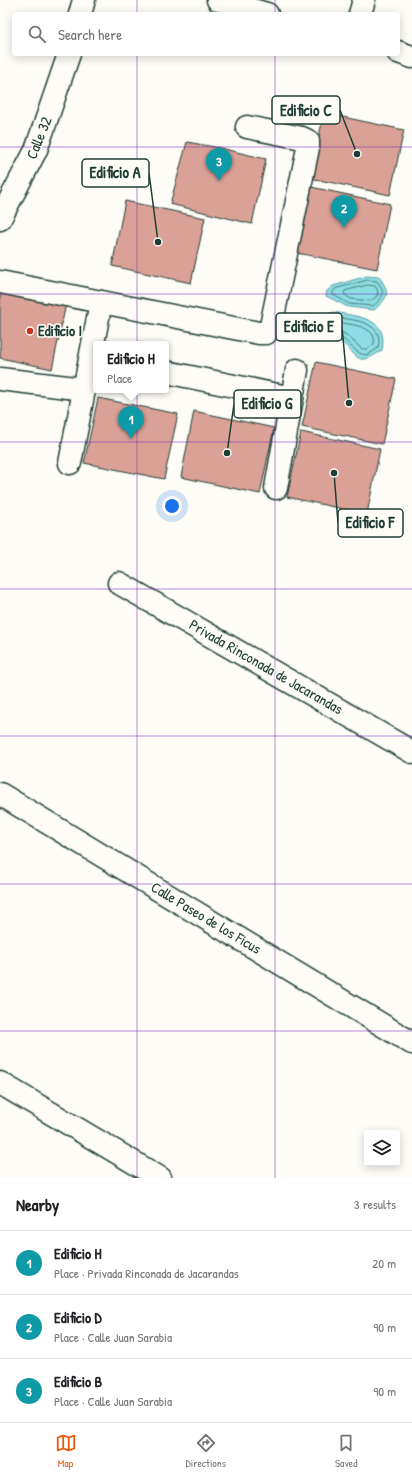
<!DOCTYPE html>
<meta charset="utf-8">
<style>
:root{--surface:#fff;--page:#f2f2f2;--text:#202124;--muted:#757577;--line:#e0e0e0;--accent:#ea580c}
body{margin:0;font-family:"Patrick Hand",sans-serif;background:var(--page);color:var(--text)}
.controls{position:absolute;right:12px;bottom:12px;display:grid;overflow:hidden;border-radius:4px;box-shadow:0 2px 10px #0003}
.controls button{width:36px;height:36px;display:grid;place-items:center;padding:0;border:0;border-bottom:1px solid var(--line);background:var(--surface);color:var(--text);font:20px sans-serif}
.you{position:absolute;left:172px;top:506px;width:14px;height:14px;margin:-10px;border:3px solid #fff;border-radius:50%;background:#1a73e8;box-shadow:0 0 0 6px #1a73e833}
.badge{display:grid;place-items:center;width:26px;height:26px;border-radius:50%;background:var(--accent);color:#fff;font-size:13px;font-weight:700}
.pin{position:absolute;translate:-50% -33px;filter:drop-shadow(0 1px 2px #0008)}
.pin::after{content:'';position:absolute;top:21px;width:14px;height:12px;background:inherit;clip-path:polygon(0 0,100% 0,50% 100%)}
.popup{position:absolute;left:93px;top:341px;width:76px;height:52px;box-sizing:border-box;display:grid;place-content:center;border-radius:4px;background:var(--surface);filter:drop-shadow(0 1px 3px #0005);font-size:13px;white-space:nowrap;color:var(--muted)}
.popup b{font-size:15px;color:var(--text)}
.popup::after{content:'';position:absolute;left:50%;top:100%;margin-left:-8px;border:8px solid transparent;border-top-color:var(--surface)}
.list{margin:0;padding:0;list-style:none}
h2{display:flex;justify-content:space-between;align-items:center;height:52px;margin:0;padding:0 16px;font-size:17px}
h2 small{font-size:13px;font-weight:400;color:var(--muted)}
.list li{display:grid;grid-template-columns:26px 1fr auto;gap:12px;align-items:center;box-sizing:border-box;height:64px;padding:0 16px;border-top:1px solid var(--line)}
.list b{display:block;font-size:15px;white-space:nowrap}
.list p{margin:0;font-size:13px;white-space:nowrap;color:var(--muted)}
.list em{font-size:13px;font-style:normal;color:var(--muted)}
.icon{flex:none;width:22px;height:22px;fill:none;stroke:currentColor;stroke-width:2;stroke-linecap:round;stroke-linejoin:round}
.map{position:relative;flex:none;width:412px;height:1178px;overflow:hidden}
.search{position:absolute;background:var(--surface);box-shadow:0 2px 10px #0003;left:12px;right:12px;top:12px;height:44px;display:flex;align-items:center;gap:10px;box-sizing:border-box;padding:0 14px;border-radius:4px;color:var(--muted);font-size:15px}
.sheet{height:244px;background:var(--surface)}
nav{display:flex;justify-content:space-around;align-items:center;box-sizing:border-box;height:56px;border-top:1px solid var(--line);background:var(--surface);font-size:11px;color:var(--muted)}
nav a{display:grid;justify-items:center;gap:2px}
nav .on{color:var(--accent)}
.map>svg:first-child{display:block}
.water{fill:#8cdde4;stroke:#609d9e}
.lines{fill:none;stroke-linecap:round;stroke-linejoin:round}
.shore{stroke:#4b7d7a;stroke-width:1}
.building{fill:#daa197;stroke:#1f3d34}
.minor-casing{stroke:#1f3d34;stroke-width:25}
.minor{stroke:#fdfcf7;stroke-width:22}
.grid{fill:none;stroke:#7b2cbf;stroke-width:1;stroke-opacity:0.55}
.poi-dot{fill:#c8321e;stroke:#fdfcf7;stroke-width:1.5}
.labels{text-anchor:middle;stroke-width:3;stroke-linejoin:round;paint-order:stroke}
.street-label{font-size:15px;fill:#1f3d34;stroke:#fdfcf7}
.poi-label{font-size:15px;font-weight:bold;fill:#1f3d34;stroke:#fdfcf7;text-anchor:start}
.leader{fill:none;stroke:#1f3d34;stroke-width:1.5}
.callout-dot{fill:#1f3d34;stroke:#fdfcf7;stroke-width:1.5}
.callout{fill:#fdfcf7;stroke:#1f3d34;stroke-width:1.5}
.callout-label{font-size:16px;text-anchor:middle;font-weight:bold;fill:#1f3d34}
</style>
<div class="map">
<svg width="412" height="1178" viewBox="0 0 412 1178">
<rect width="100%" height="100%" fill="#fdfcf7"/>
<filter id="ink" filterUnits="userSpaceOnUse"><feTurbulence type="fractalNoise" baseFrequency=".025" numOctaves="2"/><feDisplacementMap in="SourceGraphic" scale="8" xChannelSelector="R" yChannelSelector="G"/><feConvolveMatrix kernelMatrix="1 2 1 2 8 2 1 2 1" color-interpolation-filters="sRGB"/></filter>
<g filter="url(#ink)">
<g class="water">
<path d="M367,276L379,277C391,293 388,298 374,310L348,307L326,296L327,291L333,286Z"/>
<path d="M334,312C358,317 389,317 382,350C356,369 359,355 340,341C328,332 327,345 316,326L319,317Z"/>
</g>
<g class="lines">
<g class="shore">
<path d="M368,280L377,281C386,293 383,298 373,306L349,304L332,294L335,289Z"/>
<polygon points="368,285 375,286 378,291 377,296 371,301 351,299 344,294 345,291"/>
<path d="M334,317C353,320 385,321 378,348L368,355L361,354C346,345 346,335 327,334L320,326L322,321Z"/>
<path d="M335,322C347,324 378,325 374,344L367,349H362L345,334L337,330L328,328L327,324Z"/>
</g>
</g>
<g class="building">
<polygon points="324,113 404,130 390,195 310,178"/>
<polygon points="187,142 220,148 266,159 252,224 170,204"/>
<polygon points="311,187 390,204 377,269 297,253"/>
<polygon points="125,201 205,218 191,283 112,266"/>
<polygon points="0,289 66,304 52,369 0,358"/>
<polygon points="316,362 396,379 382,444 302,427"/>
<polygon points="98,398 178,414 164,479 84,463"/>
<polygon points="194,411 274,428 260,494 181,477"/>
<polygon points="301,432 380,449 367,514 287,497"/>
</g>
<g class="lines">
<g class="minor-casing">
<g id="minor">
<polyline points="218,0 267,14"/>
<polyline points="80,14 84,0"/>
<polyline points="360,14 364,0"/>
<polyline points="398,52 412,57"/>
<polyline points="0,219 36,150 69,54"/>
<polyline points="0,282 259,333 266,333 271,326 308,148 308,141 302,138 247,127"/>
<polyline points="166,372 292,398"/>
<polyline points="0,379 84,389"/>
<polyline points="70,463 101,302"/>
<polyline points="276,488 297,370"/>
<polyline points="119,583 412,752"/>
<polyline points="0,794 412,1043"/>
<polyline points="0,1083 160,1178"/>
</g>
</g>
<use href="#minor" class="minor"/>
</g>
</g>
<path class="grid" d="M137,0V14M275,0V14M137,54V1178M275,54V1178M0,147H412M0,294H412M0,442H412M0,589H412M0,736H412M0,884H412M0,1031H412"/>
<circle class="poi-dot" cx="30" cy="331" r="4"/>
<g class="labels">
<g class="street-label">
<text transform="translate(39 138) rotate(-68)" y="5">Calle 32</text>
<text transform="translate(266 667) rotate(30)" y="5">Privada Rinconada de Jacarandas</text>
<text transform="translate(206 918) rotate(31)" y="5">Calle Paseo de los Ficus</text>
</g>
<g class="poi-label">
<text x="38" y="336">Edificio I</text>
</g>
</g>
<path class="leader" d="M357 154L340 110M158 242L149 173M349 403L342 327M227 453L234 404M334 473L338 523"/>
<g class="callout-dot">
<circle cx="357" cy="154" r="4"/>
<circle cx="158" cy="242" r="4"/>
<circle cx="349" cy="403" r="4"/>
<circle cx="227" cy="453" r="4"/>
<circle cx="334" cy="473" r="4"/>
</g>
<g class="callout">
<rect x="272" y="96" width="68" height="28" rx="4"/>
<rect x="82" y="159" width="67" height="28" rx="4"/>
<rect x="276" y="313" width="66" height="28" rx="4"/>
<rect x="234" y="390" width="67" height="28" rx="4"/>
<rect x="338" y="509" width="65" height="28" rx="4"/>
</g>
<g class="callout-label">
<text x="306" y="116">Edificio C</text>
<text x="115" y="178">Edificio A</text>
<text x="309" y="332">Edificio E</text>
<text x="267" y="409">Edificio G</text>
<text x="370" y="528">Edificio F</text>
</g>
</svg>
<div class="controls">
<button><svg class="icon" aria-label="layers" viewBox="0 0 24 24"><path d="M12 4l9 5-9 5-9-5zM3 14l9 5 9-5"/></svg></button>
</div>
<div class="you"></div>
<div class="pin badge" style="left:131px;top:439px;background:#0f9aa8">1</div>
<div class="popup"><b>Edificio H</b>Place</div>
<div class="pin badge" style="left:344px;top:228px;background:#0f9aa8">2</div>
<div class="pin badge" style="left:219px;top:181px;background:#0f9aa8">3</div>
<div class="search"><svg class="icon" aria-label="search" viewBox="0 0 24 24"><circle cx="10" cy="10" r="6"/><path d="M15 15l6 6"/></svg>Search here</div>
</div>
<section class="sheet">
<h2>Nearby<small>3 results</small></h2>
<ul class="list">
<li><span class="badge" style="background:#0f9aa8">1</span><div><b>Edificio H</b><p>Place · Privada Rinconada de Jacarandas</p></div><em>20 m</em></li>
<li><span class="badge" style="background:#0f9aa8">2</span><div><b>Edificio D</b><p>Place · Calle Juan Sarabia</p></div><em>90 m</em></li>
<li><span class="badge" style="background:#0f9aa8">3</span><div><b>Edificio B</b><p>Place · Calle Juan Sarabia</p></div><em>90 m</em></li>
</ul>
</section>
<nav>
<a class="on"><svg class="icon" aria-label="map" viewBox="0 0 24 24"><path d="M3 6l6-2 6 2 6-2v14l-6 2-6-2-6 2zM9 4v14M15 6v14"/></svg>Map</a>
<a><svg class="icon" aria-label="directions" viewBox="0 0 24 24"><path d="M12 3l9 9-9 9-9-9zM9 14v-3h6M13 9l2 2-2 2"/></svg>Directions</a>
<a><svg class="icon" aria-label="saved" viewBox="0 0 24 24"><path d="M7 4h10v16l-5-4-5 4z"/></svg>Saved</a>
</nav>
